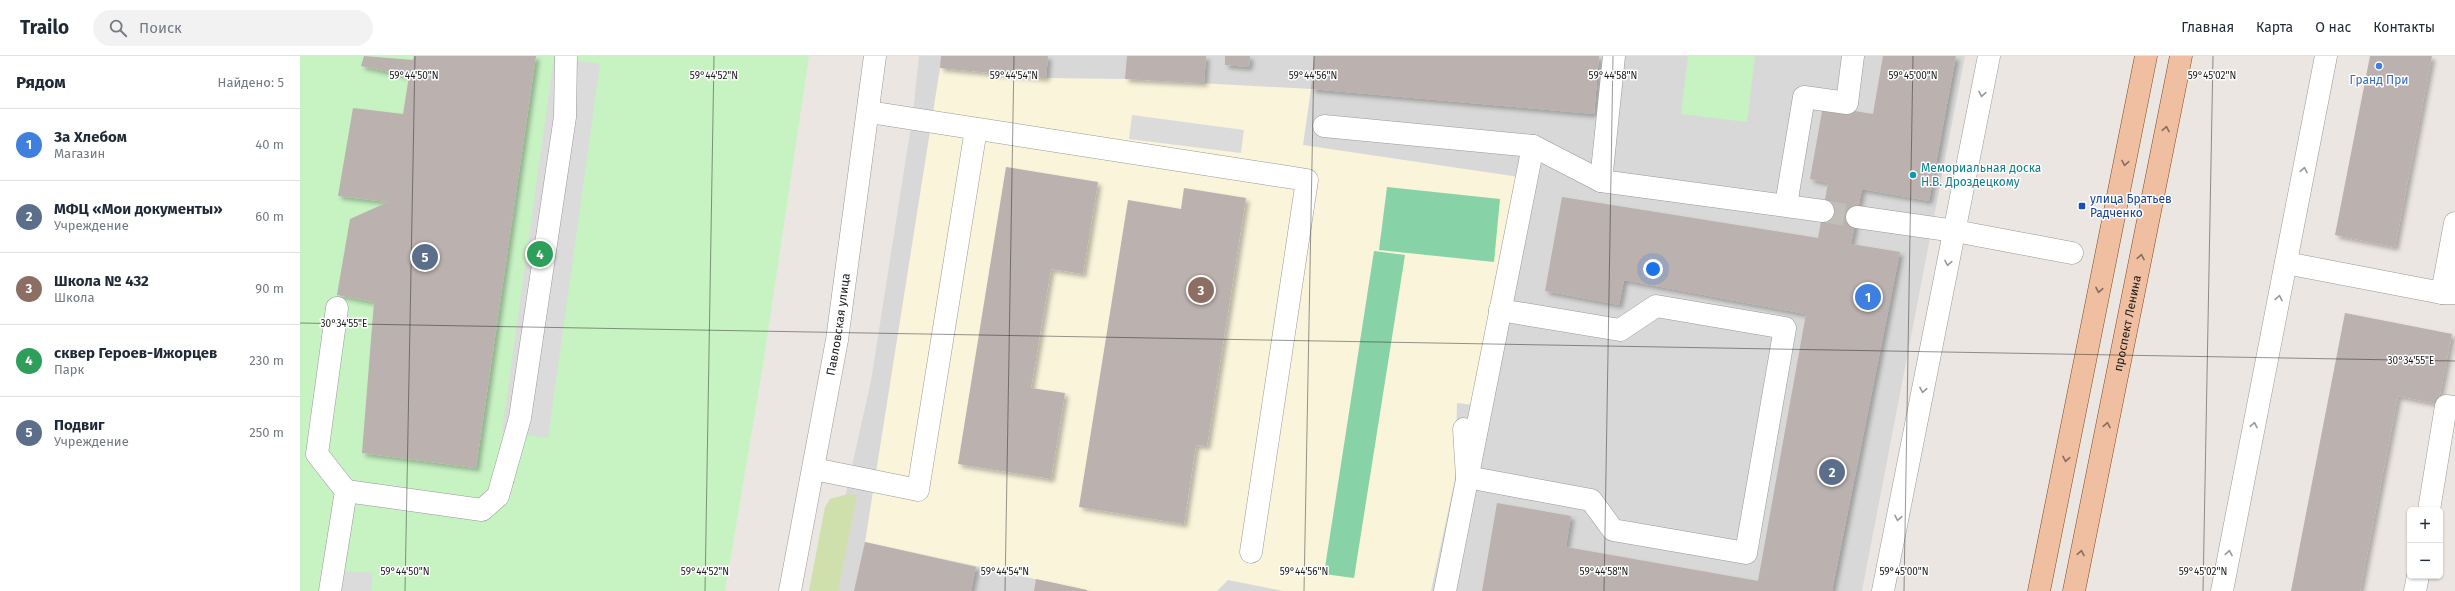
<!DOCTYPE html>
<html lang="ru">
<meta charset="utf-8">
<style>
:root{--surface:#fff;--page:#f2f2f3;--text:#1f2937;--muted:#747a83;--line:#e0e1e3;--accent:#0b8043}
body{margin:0;font-family:"Fira Sans",sans-serif;background:var(--page);color:var(--text)}
.controls{position:absolute;right:12px;bottom:12px;display:grid;overflow:hidden;border-radius:6px;box-shadow:0 1px 3px #0004}
.controls button{width:36px;height:36px;display:grid;place-items:center;padding:0;border:0;border-bottom:1px solid var(--line);background:var(--surface);color:var(--text);font:20px sans-serif}
.you{position:absolute;left:1353px;top:213px;width:14px;height:14px;margin:-10px;border:3px solid #fff;border-radius:50%;background:#1a73e8;box-shadow:0 0 0 6px #1a73e833}
.badge{display:grid;place-items:center;width:26px;height:26px;border-radius:50%;background:var(--accent);color:#fff;font-size:13px;font-weight:700}
.pin{position:absolute;translate:-50% -50%;border:2px solid #fff;box-shadow:0 1px 4px #0006}
.list{margin:0;padding:0;list-style:none}
h2{display:flex;justify-content:space-between;align-items:center;height:52px;margin:0;padding:0 16px;font-size:17px}
h2 small{font-size:13px;font-weight:400;color:var(--muted)}
.list li{display:grid;grid-template-columns:26px 1fr auto;gap:12px;align-items:center;box-sizing:border-box;height:72px;padding:0 16px;border-top:1px solid var(--line)}
.list b{display:block;font-size:15px;white-space:nowrap}
.list p{margin:0;font-size:13px;white-space:nowrap;color:var(--muted)}
.list em{font-size:13px;font-style:normal;color:var(--muted)}
.icon{flex:none;width:22px;height:22px;fill:none;stroke:currentColor;stroke-width:2;stroke-linecap:round;stroke-linejoin:round}
.map{position:relative;flex:none;width:2155px;height:535px;overflow:hidden}
header{display:flex;align-items:center;gap:24px;box-sizing:border-box;height:56px;padding:0 20px;background:var(--surface);border-bottom:1px solid var(--line)}
header strong{font-size:19px}
nav{display:flex;gap:22px;margin-inline-start:auto;font-size:14px}
.search{width:280px;height:36px;background:var(--page);display:flex;align-items:center;gap:10px;box-sizing:border-box;padding:0 14px;border-radius:22px;color:var(--muted);font-size:15px}
main{display:flex}
aside{flex:1;background:var(--surface)}
.map>svg:first-child{display:block}
.residential{fill:#d9d8d8}
.education{fill:#faf4db}
.grass{fill:#d0e0ac}
.park{fill:#c7f2c2}
.pitch{fill:#88d2a7}
.parking{fill:#dbdbdb}
.building{fill:#bbb1af;filter:url(#shadow)}
.lines{fill:none;stroke-linecap:round;stroke-linejoin:round}
.minor-tunnel{stroke:#c1bdb9;stroke-width:22;stroke-dasharray:22 11;stroke-linecap:butt}
.minor-casing{stroke:#989898;stroke-width:23}
.major-casing{stroke:#814611;stroke-width:23}
.minor{stroke:#fff;stroke-width:22}
.major{stroke:#f0bfa2;stroke-width:22}
.oneway{stroke:#989898}
.oneway2{stroke:#866d5e}
.ticks{fill:none;stroke:#1b1b1b;stroke-width:1;stroke-opacity:0.45}
.shop-dot{fill:#3f7fe0;stroke:#fff;stroke-width:1.5}
.culture-dot{fill:#0f9aa8;stroke:#fff;stroke-width:1.5}
.transit-dot{fill:#1a4fb4;stroke:#fff;stroke-width:1.5}
.labels{text-anchor:middle;stroke-width:3;stroke-linejoin:round;paint-order:stroke}
.shop-label{font-size:12px;fill:#366cbe;stroke:#fff}
.culture-label{font-size:12px;fill:#0d838f;stroke:#fff;text-anchor:start}
.transit-label{font-size:12px;fill:#164399;stroke:#fff;text-anchor:start}
.street-label{font-size:12px;fill:#1b1b1b;stroke:#fff}
.ticks-label{font-size:10px;text-anchor:middle;fill:#1b1b1b;stroke:#fff;stroke-width:3;stroke-linejoin:round;paint-order:stroke}
</style>
<header>
<strong>Trailo</strong>
<div class="search"><svg class="icon" aria-label="search" viewBox="0 0 24 24"><circle cx="10" cy="10" r="6"/><path d="M15 15l6 6"/></svg>Поиск</div>
<nav><a>Главная</a><a>Карта</a><a>О нас</a><a>Контакты</a></nav>
</header>
<main>
<aside>
<h2>Рядом<small>Найдено: 5</small></h2>
<ul class="list">
<li><span class="badge" style="background:#3f7fe0">1</span><div><b>За Хлебом</b><p>Магазин</p></div><em>40 m</em></li>
<li><span class="badge" style="background:#5c6f8a">2</span><div><b>МФЦ «Мои документы»</b><p>Учреждение</p></div><em>60 m</em></li>
<li><span class="badge" style="background:#8d6e63">3</span><div><b>Школа № 432</b><p>Школа</p></div><em>90 m</em></li>
<li><span class="badge" style="background:#2e9e5b">4</span><div><b>сквер Героев-Ижорцев</b><p>Парк</p></div><em>230 m</em></li>
<li><span class="badge" style="background:#5c6f8a">5</span><div><b>Подвиг</b><p>Учреждение</p></div><em>250 m</em></li>
</ul>
</aside>
<div class="map">
<svg width="2155" height="535" viewBox="0 0 2155 535">
<defs>
<filter id="shadow"><feDropShadow dx="3.5" dy="3.5" stdDeviation="2" flood-color="#0004"/></filter>
</defs>
<rect width="100%" height="100%" fill="#ebe6e1"/>
<polygon class="residential" points="619,0 1665,0 1562,535 524,535 571,325 613,57"/>
<polygon class="education" points="640,12 746,22 825,23 1011,33 1003,89 1219,121 1173,349 1157,347 1155,423 1131,535 984,535 928,524 917,535 790,535 565,486"/>
<polygon class="grass" points="548,438 557,439 538,535 509,535 525,451 530,443"/>
<g class="park">
<polygon points="0,0 509,0 462,315 425,535 0,535"/>
<polygon points="1388,0 1455,0 1447,66 1381,58"/>
</g>
<g class="pitch">
<polygon points="1087,131 1200,143 1194,206 1079,194"/>
<polygon points="1074,195 1105,199 1054,522 1024,518"/>
</g>
<g class="parking">
<polygon points="254,1 300,8 248,382 202,375"/>
<polygon points="832,59 944,74 941,97 829,83"/>
<polygon points="45,515 73,517 71,535 42,535"/>
</g>
<g class="building">
<polygon points="64,0 113,4 114,0 236,0 176,412 62,397 74,246 37,239 50,163 88,146 38,140 53,52 103,58 109,20 61,10"/>
<polygon points="641,0 748,0 746,22 640,12"/>
<polygon points="827,0 906,0 904,27 825,23"/>
<polygon points="925,0 950,0 949,11 925,9"/>
<polygon points="1014,0 1299,0 1294,58 1011,33"/>
<polygon points="1583,0 1656,0 1629,145 1562,133 1551,188 1600,196 1532,535 1182,535 1197,447 1271,460 1266,491 1458,525 1506,258 1324,224 1319,249 1245,235 1262,141 1518,182 1528,127 1510,123 1523,50 1573,58"/>
<polygon points="2070,0 2132,0 2095,191 2035,179"/>
<polygon points="706,111 798,126 783,218 751,213 731,332 765,337 751,423 658,408"/>
<polygon points="884,132 946,142 907,390 896,389 884,468 779,451 828,144 881,153"/>
<polygon points="2045,257 2152,278 2138,348 2098,340 2060,535 1991,535"/>
<polygon points="565,486 676,511 671,535 554,535"/>
<polygon points="736,523 787,534 787,535 734,535"/>
</g>
<g class="lines">
<polyline class="minor-tunnel" points="1523,155 1557,161"/>
<g class="minor-casing">
<g id="minor">
<polyline points="569,56 1007,124 951,496"/>
<polyline points="1024,70 1233,90 1301,125 1523,155"/>
<polyline points="1301,125 1314,0"/>
<polyline points="1486,149 1504,41 1547,47 1553,0"/>
<polyline points="1557,161 1655,175 1772,197"/>
<polyline points="1986,207 2142,237 2155,237"/>
<polyline points="2142,237 2155,167"/>
<polyline points="1164,373 1167,421 1291,444 1313,474 1446,497 1485,272 1356,250 1320,274 1200,254"/>
<polyline points="514,413 618,434 676,73"/>
<polyline points="46,435 182,454 198,440 220,362 265,61 266,0"/>
<polyline points="2129,454 2146,350 2155,351"/>
<polyline points="30,535 46,435 17,398 37,252"/>
<path id="s1" d="M490,535L537,284L575,0"/>
<polyline points="1145,535 1233,90"/>
<polyline points="1583,535 1689,0"/>
<polyline points="1922,535 2026,0"/>
<polyline points="2115,535 2118,520"/>
</g>
</g>
<g class="major-casing">
<g id="major">
<polyline points="1739,535 1846,0"/>
<path id="s2" d="M1774,535L1881,0"/>
</g>
</g>
<use href="#minor" class="minor"/>
<use href="#major" class="major"/>
</g>
<defs><path id="oneway-chevron" d="M-2-3.5L2.5 0L-2 3.5" fill="none" stroke-width="1.6" stroke-linecap="round" stroke-linejoin="round"/></defs>
<g class="oneway">
<use href="#oneway-chevron" transform="translate(1682 38) rotate(101)"/>
<use href="#oneway-chevron" transform="translate(2004 114) rotate(-79)"/>
<use href="#oneway-chevron" transform="translate(1648 207) rotate(101)"/>
<use href="#oneway-chevron" transform="translate(1979 242) rotate(-79)"/>
<use href="#oneway-chevron" transform="translate(1623 334) rotate(101)"/>
<use href="#oneway-chevron" transform="translate(1954 369) rotate(-79)"/>
<use href="#oneway-chevron" transform="translate(1598 462) rotate(101)"/>
<use href="#oneway-chevron" transform="translate(1929 497) rotate(-79)"/>
</g>
<g class="oneway2">
<use href="#oneway-chevron" transform="translate(1866 73) rotate(-79)"/>
<use href="#oneway-chevron" transform="translate(1825 107) rotate(101)"/>
<use href="#oneway-chevron" transform="translate(1841 201) rotate(-79)"/>
<use href="#oneway-chevron" transform="translate(1799 234) rotate(101)"/>
<use href="#oneway-chevron" transform="translate(1807 369) rotate(-79)"/>
<use href="#oneway-chevron" transform="translate(1766 403) rotate(101)"/>
<use href="#oneway-chevron" transform="translate(1781 497) rotate(-79)"/>
</g>
<path class="ticks" d="M0,267L2155,305M105,535L115,0M405,535L414,0M705,535L714,0M1004,535L1014,0M1304,535L1313,0M1604,535L1613,0M1903,535L1913,0"/>
<circle class="shop-dot" cx="2079" cy="10" r="4"/>
<circle class="culture-dot" cx="1613" cy="119" r="4"/>
<rect class="transit-dot" x="1778" y="146" width="8" height="8" rx="2"/>
<g class="labels">
<g class="shop-label">
<text x="2079" y="28">Гранд При</text>
</g>
<g class="culture-label">
<text x="1621" y="116">Мемориальная доска<tspan x="1621" dy="14">Н.В. Дроздецкому</tspan></text>
</g>
<g class="transit-label">
<text x="1790" y="147">улица Братьев<tspan x="1790" dy="14">Радченко</tspan></text>
</g>
<g class="street-label">
<text dy="4" stroke="none"><textPath href="#s1" startOffset="271">Павловская улица</textPath></text>
<text dy="4" stroke="none"><textPath href="#s2" startOffset="273">проспект Ленина</textPath></text>
</g>
</g>
<g class="ticks-label">
<text x="114" y="23">59°44'50"N</text>
<text x="414" y="23">59°44'52"N</text>
<text x="714" y="23">59°44'54"N</text>
<text x="1013" y="23">59°44'56"N</text>
<text x="1313" y="23">59°44'58"N</text>
<text x="1613" y="23">59°45'00"N</text>
<text x="1912" y="23">59°45'02"N</text>
<text x="44" y="271">30°34'55"E</text>
<text x="2111" y="308">30°34'55"E</text>
<text x="105" y="519">59°44'50"N</text>
<text x="405" y="519">59°44'52"N</text>
<text x="705" y="519">59°44'54"N</text>
<text x="1004" y="519">59°44'56"N</text>
<text x="1304" y="519">59°44'58"N</text>
<text x="1604" y="519">59°45'00"N</text>
<text x="1903" y="519">59°45'02"N</text>
</g>
</svg>
<div class="controls">
<button>+</button>
<button>−</button>
</div>
<div class="you"></div>
<div class="pin badge" style="left:1568px;top:241px;background:#3f7fe0">1</div>
<div class="pin badge" style="left:1532px;top:416px;background:#5c6f8a">2</div>
<div class="pin badge" style="left:901px;top:234px;background:#8d6e63">3</div>
<div class="pin badge" style="left:240px;top:198px;background:#2e9e5b">4</div>
<div class="pin badge" style="left:125px;top:201px;background:#5c6f8a">5</div>
</div>
</main>
